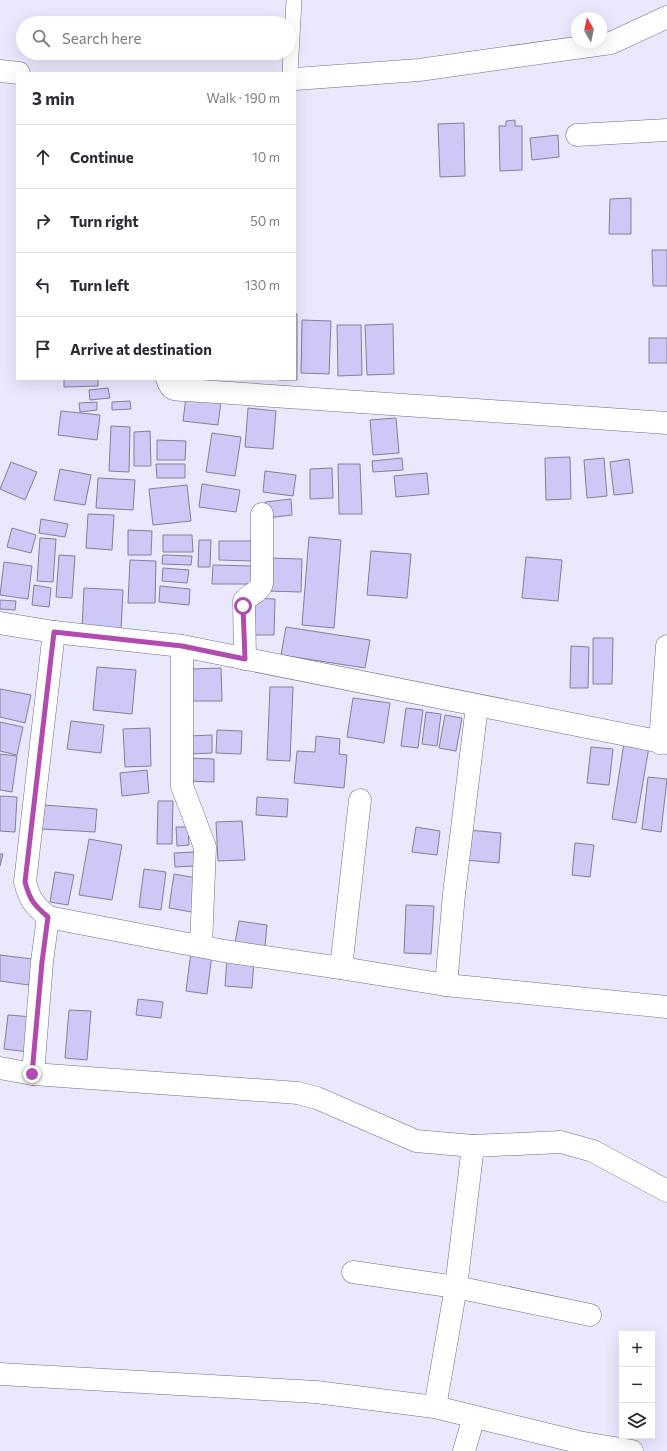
<!DOCTYPE html>
<meta charset="utf-8">
<style>
:root{--surface:#fff;--page:#f7f7f7;--text:#2b2b33;--muted:#7c7c81;--line:#e1e1e2}
body{margin:0;font-family:Commissioner,sans-serif;background:var(--page);color:var(--text)}
.controls{position:absolute;right:12px;bottom:12px;display:grid;overflow:hidden;border-radius:0px;box-shadow:0 4px 16px #0002}
.controls button{width:36px;height:36px;display:grid;place-items:center;padding:0;border:0;border-bottom:1px solid var(--line);background:var(--surface);color:var(--text);font:20px sans-serif}
.compass{position:absolute;left:571px;top:12px;width:36px;height:36px;border-radius:50%;background:var(--surface);box-shadow:0 4px 16px #0002;rotate:351deg}
.stop{position:absolute;width:12px;height:12px;margin:-9px;border:3px solid #b14baf;border-radius:50%;background:#fff}
.stop.end{background:#b14baf;border-color:#fff;box-shadow:0 1px 4px #0008}
.list{margin:0;padding:0;list-style:none}
h2{display:flex;justify-content:space-between;align-items:center;height:52px;margin:0;padding:0 16px;font-size:17px}
h2 small{font-size:13px;font-weight:400;color:var(--muted)}
.list li{display:grid;grid-template-columns:26px 1fr auto;gap:12px;align-items:center;box-sizing:border-box;height:64px;padding:0 16px;border-top:1px solid var(--line)}
.list b{display:block;font-size:15px;white-space:nowrap}
.list em{font-size:13px;font-style:normal;color:var(--muted)}
.icon{flex:none;width:22px;height:22px;fill:none;stroke:currentColor;stroke-width:2;stroke-linecap:round;stroke-linejoin:round}
.map{position:relative;flex:none;width:667px;height:1451px;overflow:hidden}
.search{position:absolute;background:var(--surface);box-shadow:0 4px 16px #0002;left:16px;top:16px;width:280px;height:44px;display:flex;align-items:center;gap:10px;box-sizing:border-box;padding:0 14px;border-radius:22px;color:var(--muted);font-size:15px}
.panel{position:absolute;background:var(--surface);box-shadow:0 4px 16px #0002;left:16px;top:72px;width:280px;height:308px;border-radius:0px}
.map>svg:first-child{display:block}
.building{fill:#cec8f7;stroke:#838098}
.lines{fill:none;stroke-linecap:round;stroke-linejoin:round}
.service-casing{stroke:#706d85;stroke-width:16}
.minor-casing{stroke:#706d85;stroke-width:23}
.service{stroke:#fff;stroke-width:15}
.minor{stroke:#fff;stroke-width:22}
.route{stroke:#b14baf;stroke-width:5}
</style>
<div class="map">
<svg width="667" height="1451" viewBox="0 0 667 1451">
<rect width="100%" height="100%" fill="#eae8fd"/>
<g class="building">
<polygon points="515,120 515,126 522,126 522,170 500,171 499,126 506,126 506,121"/>
<polygon points="464,123 465,176 440,177 438,124"/>
<polygon points="558,135 559,157 532,160 530,138"/>
<polygon points="631,198 631,234 609,234 610,199"/>
<polygon points="652,250 667,250 667,286 653,286"/>
<polygon points="295,314 297,314 297,380 279,380 279,379 295,379"/>
<polygon points="302,320 331,321 329,374 301,373"/>
<polygon points="393,324 394,374 367,375 365,325"/>
<polygon points="337,325 361,325 362,375 338,376"/>
<rect x="649" y="338" width="18" height="25"/>
<polygon points="64,379 98,379 98,386 64,387"/>
<polygon points="108,388 110,398 90,400 89,390"/>
<polygon points="186,397 221,401 218,425 183,421"/>
<polygon points="130,401 131,409 112,410 112,402"/>
<polygon points="97,402 97,410 80,412 79,403"/>
<polygon points="248,408 276,411 273,449 245,447"/>
<polygon points="61,411 100,415 97,440 58,435"/>
<polygon points="396,418 399,453 373,455 370,420"/>
<polygon points="111,426 130,427 129,472 109,471"/>
<polygon points="150,431 151,466 134,466 134,432"/>
<polygon points="212,433 241,437 235,476 206,472"/>
<polygon points="157,440 186,441 185,460 157,460"/>
<polygon points="570,457 571,499 546,500 545,458"/>
<polygon points="402,458 403,470 373,472 372,461"/>
<polygon points="604,458 607,496 587,498 584,460"/>
<polygon points="629,459 633,493 614,495 610,462"/>
<polygon points="11,462 37,472 25,500 0,489"/>
<polygon points="156,464 185,464 185,478 157,478"/>
<polygon points="338,464 360,464 362,514 339,514"/>
<polygon points="332,468 333,498 310,499 310,469"/>
<polygon points="60,469 91,475 85,505 54,500"/>
<polygon points="265,471 296,475 293,496 263,492"/>
<polygon points="427,473 429,494 396,497 394,476"/>
<polygon points="98,478 135,480 133,510 96,508"/>
<polygon points="202,484 240,490 236,512 199,507"/>
<polygon points="187,485 191,521 153,525 149,489"/>
<polygon points="291,499 292,515 267,518 265,502"/>
<polygon points="88,514 114,515 112,550 86,548"/>
<polygon points="41,519 68,524 65,537 39,533"/>
<polygon points="12,528 36,535 31,553 7,547"/>
<polygon points="128,530 152,531 151,555 128,555"/>
<polygon points="163,535 192,535 193,552 163,552"/>
<polygon points="309,537 341,540 334,628 302,625"/>
<polygon points="40,538 56,539 53,582 37,581"/>
<polygon points="199,540 211,540 210,567 198,567"/>
<polygon points="219,541 252,541 252,561 219,560"/>
<polygon points="371,551 411,554 407,598 367,595"/>
<polygon points="59,555 75,556 72,598 56,597"/>
<polygon points="163,555 192,556 191,565 162,564"/>
<polygon points="526,557 562,560 558,601 522,598"/>
<polygon points="269,558 302,559 301,592 268,591"/>
<polygon points="130,560 156,561 155,603 128,603"/>
<polygon points="4,562 32,566 28,599 0,595"/>
<polygon points="213,565 252,566 252,584 212,584"/>
<polygon points="163,568 189,570 187,583 162,581"/>
<polygon points="34,585 51,588 49,607 32,605"/>
<polygon points="160,586 190,589 189,605 159,602"/>
<polygon points="84,588 123,590 121,631 82,629"/>
<polygon points="250,598 275,599 274,635 248,635"/>
<polygon points="0,600 16,601 15,610 0,609"/>
<polygon points="286,627 370,640 365,668 281,655"/>
<polygon points="593,638 613,638 612,684 593,684"/>
<polygon points="571,646 589,647 588,688 570,688"/>
<polygon points="97,667 136,670 132,714 93,710"/>
<polygon points="221,668 222,701 192,701 191,669"/>
<polygon points="270,687 293,687 290,761 267,760"/>
<polygon points="0,689 31,695 25,723 0,717"/>
<polygon points="353,698 390,703 384,743 347,737"/>
<polygon points="406,708 423,710 418,748 401,746"/>
<polygon points="426,712 441,714 437,746 422,744"/>
<polygon points="445,715 462,718 456,751 439,748"/>
<polygon points="71,721 104,725 101,753 67,749"/>
<polygon points="0,722 23,727 17,755 0,751"/>
<polygon points="150,728 151,766 125,767 123,729"/>
<polygon points="217,730 242,731 241,754 216,753"/>
<polygon points="212,735 212,753 190,754 189,736"/>
<polygon points="316,736 340,739 339,754 347,755 344,788 294,783 297,751 315,752"/>
<polygon points="624,743 649,747 636,823 612,819"/>
<polygon points="591,747 613,749 609,785 587,783"/>
<polygon points="0,754 17,756 12,792 0,790"/>
<polygon points="187,758 214,759 214,782 187,781"/>
<polygon points="147,770 149,793 122,796 120,773"/>
<polygon points="648,777 667,779 661,832 642,829"/>
<polygon points="0,796 17,797 15,832 0,831"/>
<polygon points="257,797 288,799 287,817 256,815"/>
<polygon points="158,801 173,801 172,844 157,844"/>
<polygon points="44,805 97,809 95,832 42,829"/>
<polygon points="242,821 245,860 218,861 216,822"/>
<polygon points="176,827 188,827 189,845 177,846"/>
<polygon points="416,827 440,831 437,855 412,852"/>
<polygon points="468,830 501,833 499,863 466,860"/>
<polygon points="89,839 122,845 112,900 79,895"/>
<polygon points="575,843 594,845 590,877 572,875"/>
<polygon points="195,852 196,866 175,867 174,853"/>
<polygon points="0,854 3,854 0,866"/>
<polygon points="144,869 166,872 161,910 139,907"/>
<polygon points="55,872 74,875 68,905 50,902"/>
<polygon points="174,874 197,878 192,912 169,908"/>
<polygon points="406,905 434,906 431,954 404,953"/>
<polygon points="239,921 267,925 265,946 235,943"/>
<polygon points="191,952 212,954 207,994 186,991"/>
<polygon points="0,955 32,959 29,985 0,981"/>
<polygon points="227,959 254,960 252,988 225,986"/>
<polygon points="138,999 163,1002 161,1018 136,1015"/>
<polygon points="69,1010 91,1011 87,1060 65,1058"/>
<polygon points="8,1015 33,1017 29,1052 4,1049"/>
</g>
<g class="lines">
<g class="service-casing">
<polyline id="service" points="290,73 294,0"/>
</g>
<g class="minor-casing">
<g id="minor">
<polyline points="0,71 19,73"/>
<polyline points="295,79 419,70 611,43 667,17"/>
<polyline points="577,135 667,130"/>
<path d="M167,379C171,391 175,390 186,390L667,423"/>
<polyline points="0,623 54,632 182,646 667,743"/>
<path d="M54,632L25,882C30,900 33,904 48,917L224,951L341,968L446,985L667,1007"/>
<polyline points="182,646 182,786 205,847 201,946"/>
<path d="M245,659L244,601C250,594 260,592 262,583V514"/>
<polyline points="660,743 667,646"/>
<polyline points="341,968 360,800"/>
<polyline points="446,985 454,894 477,706"/>
<polyline points="0,1068 33,1074 298,1093 317,1098 416,1141 473,1146 561,1142 593,1151 667,1191"/>
<polyline points="33,1074 42,962 48,917"/>
<polyline points="353,1272 456,1287 590,1315"/>
<polyline points="0,1374 316,1392 435,1407 578,1442 632,1451"/>
<polyline points="435,1407 456,1287 473,1146"/>
<polyline points="464,1451 474,1417"/>
</g>
</g>
<use href="#service" class="service"/>
<use href="#minor" class="minor"/>
</g>
<g class="lines">
<path class="route" d="M32,1074L42,962L48,917C33,904 30,900 25,882L54,632L182,646L245,659L243,606"/>
</g>
</svg>
<div class="controls">
<button>+</button>
<button>−</button>
<button><svg class="icon" aria-label="layers" viewBox="0 0 24 24"><path d="M12 4l9 5-9 5-9-5zM3 14l9 5 9-5"/></svg></button>
</div>
<svg class="compass" viewBox="-18 -18 36 36"><path d="M0-13l5 13h-10z" fill="#e53935"/><path d="M0 13l5-13h-10z" fill="#7c7c81"/></svg>
<div class="stop" style="left:243px;top:606px"></div>
<div class="stop end" style="left:32px;top:1074px"></div>
<div class="search"><svg class="icon" aria-label="search" viewBox="0 0 24 24"><circle cx="10" cy="10" r="6"/><path d="M15 15l6 6"/></svg>Search here</div>
<section class="panel">
<h2>3 min<small>Walk · 190 m</small></h2>
<ul class="list">
<li><svg class="icon" aria-label="ahead" viewBox="0 0 24 24"><path d="M12 20V5M6 11l6-6 6 6"/></svg><div><b>Continue</b></div><em>10 m</em></li>
<li><svg class="icon" aria-label="right" viewBox="0 0 24 24"><path d="M7 20v-9h11M14 6l5 5-5 5"/></svg><div><b>Turn right</b></div><em>50 m</em></li>
<li><svg class="icon" aria-label="left" viewBox="0 0 24 24"><path d="M17 20v-9H6M10 6l-5 5 5 5"/></svg><div><b>Turn left</b></div><em>130 m</em></li>
<li><svg class="icon" aria-label="arrive" viewBox="0 0 24 24"><path d="M6 21V4h12l-3 4 3 4H6"/></svg><div><b>Arrive at destination</b></div></li>
</ul>
</section>
</div>
